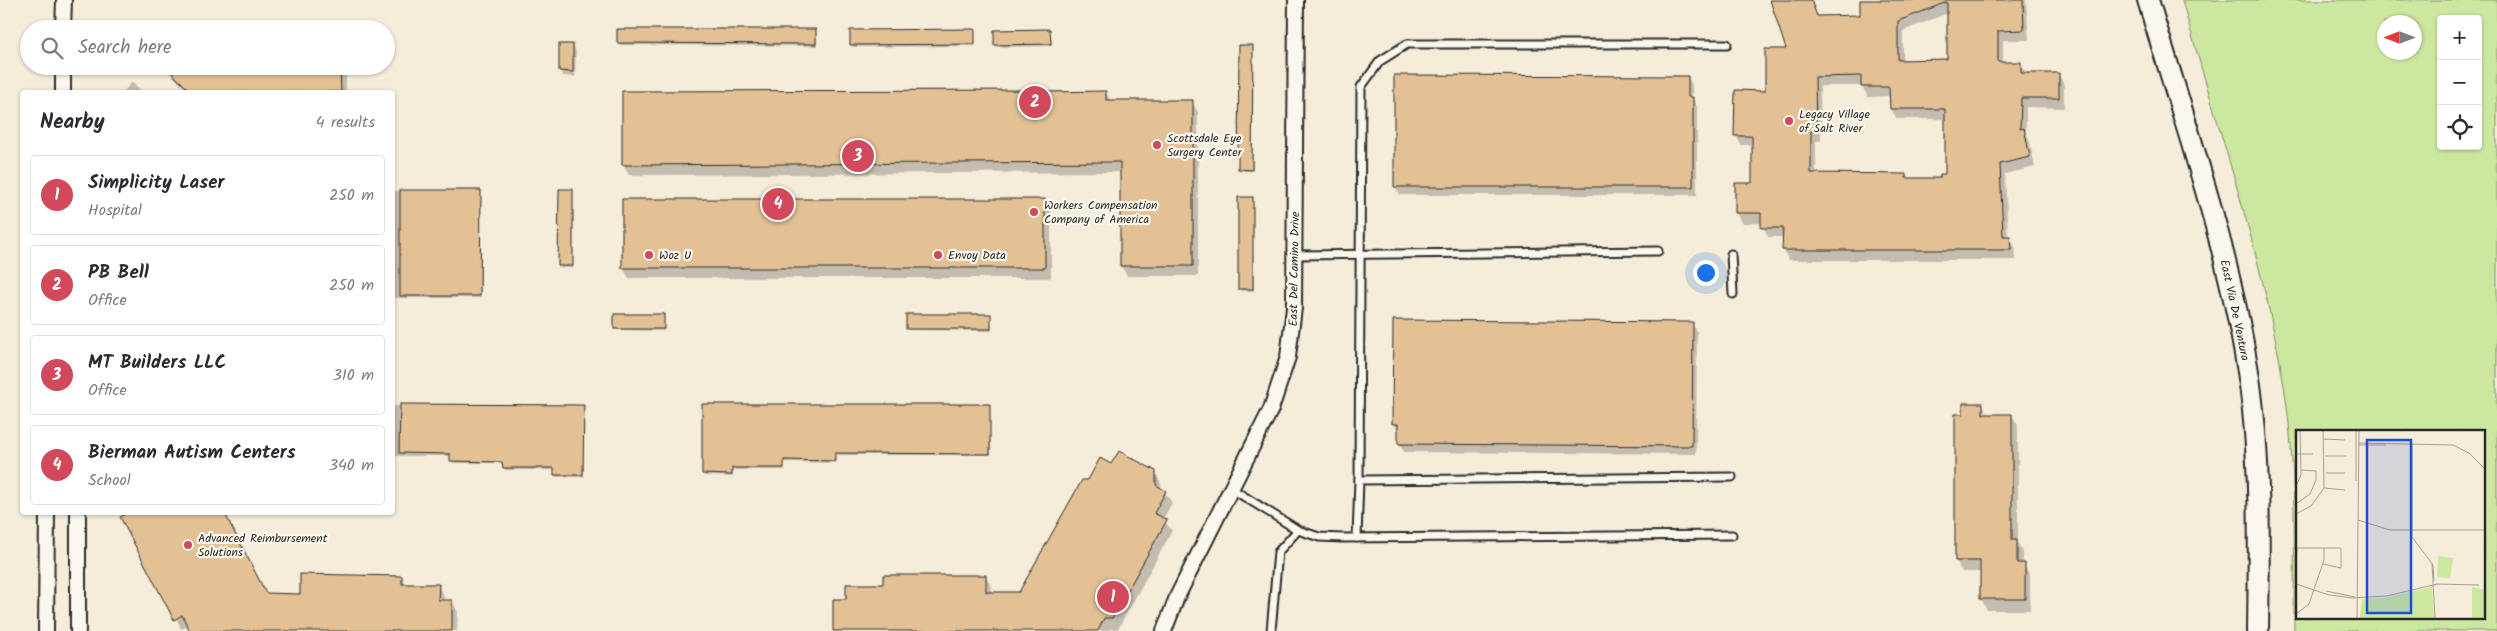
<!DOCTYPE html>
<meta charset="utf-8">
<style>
:root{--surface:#fff;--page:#f2f2f3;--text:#2b2b33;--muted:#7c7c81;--line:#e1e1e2;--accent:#d1495b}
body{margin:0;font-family:Kalam,sans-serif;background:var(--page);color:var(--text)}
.controls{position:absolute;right:15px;top:15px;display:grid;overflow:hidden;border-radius:5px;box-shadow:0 1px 4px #0004}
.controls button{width:45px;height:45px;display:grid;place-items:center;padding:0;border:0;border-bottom:1px solid var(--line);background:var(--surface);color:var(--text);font:25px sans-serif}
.compass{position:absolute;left:2377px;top:15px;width:45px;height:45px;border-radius:50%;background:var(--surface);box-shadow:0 1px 4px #0004;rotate:270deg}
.you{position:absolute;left:1705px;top:272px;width:18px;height:18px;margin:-12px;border:4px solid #fff;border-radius:50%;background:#1a73e8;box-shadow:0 0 0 8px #1a73e833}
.badge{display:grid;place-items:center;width:32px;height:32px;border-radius:50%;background:var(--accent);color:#fff;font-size:16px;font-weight:700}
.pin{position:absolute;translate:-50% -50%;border:2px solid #fff;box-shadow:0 1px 5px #0006}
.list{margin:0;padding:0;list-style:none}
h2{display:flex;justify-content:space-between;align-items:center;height:65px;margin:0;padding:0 20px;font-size:21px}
h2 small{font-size:16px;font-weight:400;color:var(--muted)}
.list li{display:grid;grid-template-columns:32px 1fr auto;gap:15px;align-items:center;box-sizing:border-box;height:80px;margin:0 10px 10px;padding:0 10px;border:1px solid var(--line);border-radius:5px}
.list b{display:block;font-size:19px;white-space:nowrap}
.list p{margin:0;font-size:16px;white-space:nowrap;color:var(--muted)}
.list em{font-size:16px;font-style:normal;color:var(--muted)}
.icon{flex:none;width:28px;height:28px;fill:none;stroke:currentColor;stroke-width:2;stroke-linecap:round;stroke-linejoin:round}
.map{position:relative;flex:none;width:2497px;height:631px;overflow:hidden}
.search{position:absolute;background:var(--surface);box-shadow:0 1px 4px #0004;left:20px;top:20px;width:375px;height:55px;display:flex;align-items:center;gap:12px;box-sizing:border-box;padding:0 18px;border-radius:28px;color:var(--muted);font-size:19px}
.panel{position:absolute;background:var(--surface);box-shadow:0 1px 4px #0004;left:20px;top:90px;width:375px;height:425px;border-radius:5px}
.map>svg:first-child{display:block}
.green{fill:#cce89f;stroke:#7c8a65;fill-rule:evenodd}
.shadow{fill:#0003;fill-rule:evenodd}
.building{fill:#e3c194;stroke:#2b2b2b;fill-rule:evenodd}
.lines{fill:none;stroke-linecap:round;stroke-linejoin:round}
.lane-casing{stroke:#2b2b2b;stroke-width:11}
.street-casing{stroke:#2b2b2b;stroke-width:18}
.secondary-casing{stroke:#2b2b2b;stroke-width:24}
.lane{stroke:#fbf7ec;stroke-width:7}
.street{stroke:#fbf7ec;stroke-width:14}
.secondary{stroke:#fbf7ec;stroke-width:20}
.poi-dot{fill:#d1495b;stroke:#fbf7ec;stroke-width:2}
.labels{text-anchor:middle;stroke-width:4.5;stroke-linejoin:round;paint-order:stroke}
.poi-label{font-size:12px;fill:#2b2b2b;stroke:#fbf7ec;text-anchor:start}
.street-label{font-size:12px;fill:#2b2b2b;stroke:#fbf7ec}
.inset-road{fill:none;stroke:#a59f94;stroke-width:1}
.view{fill:#1d4ed8;fill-opacity:0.15;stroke:#1d4ed8;stroke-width:2.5}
.inset-edge{fill:none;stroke:#2b2b2b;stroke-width:2.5}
</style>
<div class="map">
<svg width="2497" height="631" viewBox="0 0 2497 631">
<rect width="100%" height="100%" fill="#f6ecda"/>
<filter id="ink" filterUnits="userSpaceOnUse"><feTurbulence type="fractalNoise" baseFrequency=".02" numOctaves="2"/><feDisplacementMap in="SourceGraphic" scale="10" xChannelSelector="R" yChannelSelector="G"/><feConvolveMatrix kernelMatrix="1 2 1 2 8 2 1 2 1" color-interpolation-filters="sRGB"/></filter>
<g filter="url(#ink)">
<path class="green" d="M2182,0H2497V631H2294C2294,550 2297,467 2284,386C2263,255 2217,128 2182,0ZM2441,19H2478V146H2441ZM2384,22H2414V52H2384ZM2297,431H2483V617H2297Z"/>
<g class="shadow">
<path d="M1771,0H1811L1818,17H1862V0H2026L2029,40H2003V63H2020L2027,74L2059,75L2064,85V108L2026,107V133L2029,139L2035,167L2005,174L2008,237L2015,247L2016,260H1789L1783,250L1784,237H1768L1762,223H1742L1736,213L1753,185V145H1741L1736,135L1767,92L1787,51ZM1948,13L1949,61H1903V31ZM1820,86H1862L1868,97L1891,96V109L1897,119H1947V175L1941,179H1908L1906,175L1816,174V141H1821Z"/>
<polygon points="816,30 817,46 620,45 618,43"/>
<polygon points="974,30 976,46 853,47 851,44"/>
<polygon points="1050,30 1052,46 996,47 995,45"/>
<polygon points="561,45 573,45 576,51 575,77 563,76 560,71"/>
<polygon points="1253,46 1253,171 1241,171 1240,169"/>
<polygon points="163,66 346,66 346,92 188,92"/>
<polygon points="1688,77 1692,85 1692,98 1697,106 1697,195 1400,195 1395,186"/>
<polygon points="132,82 143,92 123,92"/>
<polygon points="1045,93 1106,93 1111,102 1192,102 1198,112 1198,276 1127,276 1121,266 1122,172 629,175 623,165"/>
<polygon points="572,190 573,268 561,268 560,266"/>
<polygon points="392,191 480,191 481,298 392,298"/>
<polygon points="1252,198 1254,291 1241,291 1240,289"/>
<polygon points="1045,200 1051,211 1051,278 629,278 623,268"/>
<polygon points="663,315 664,331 617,330 615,328"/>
<polygon points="990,315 992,331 909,330 907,328"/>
<polygon points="1692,324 1697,332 1696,454 1404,452 1399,444 1398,431 1394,423"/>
<polygon points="704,405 989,405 991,455 835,455 835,463 784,462 785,470 733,470 733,477 704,476"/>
<polygon points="1983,405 1988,415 2012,415 2018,425 2018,543 2023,552 2023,564 2030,575 2030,610 1987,610 1981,599 1981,572 1962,572 1956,561 1956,415 1964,415"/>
<polygon points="392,406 583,406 584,477 556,477 555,470 505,470 504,463 453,463 451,456 392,456"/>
<polygon points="1112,466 1155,472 1161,483 1161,490 1165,492 1172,503 1163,519 1172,531 1118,629 1110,629 1109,631 834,631 847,600 884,585 985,576 992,587 992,593 1020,593 1089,481"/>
<polygon points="131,512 266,594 301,595 402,577 406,585 438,586 444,596 444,601 452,601 458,612 457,631 191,631 188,626 181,629"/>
</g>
<g class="building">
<path d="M1770,0H1811L1817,16L1860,15V0H2023L2024,30L1998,31V62H2021V73H2059V98H2021L2020,129L2024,128L2030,157L2000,164L2003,236H2010L2011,250H1782L1783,228H1761V213H1735V183H1752V136H1734L1735,90L1765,91V49H1786ZM1947,2V59L1898,60V21ZM1861,76V87H1889L1890,109H1945V174H1940V178H1906V174L1811,173V131H1816L1815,77Z"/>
<polygon points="617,29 816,29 816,44 617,43"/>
<polygon points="975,29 975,44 850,45 850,30"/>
<polygon points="1050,29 1051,44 994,45 994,30"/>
<polygon points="559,44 573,44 573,72 559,71"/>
<polygon points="1239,45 1253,45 1252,170 1238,169"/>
<polygon points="165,66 340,66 341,92 191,92"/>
<polygon points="1394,75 1688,76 1688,97 1693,97 1693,187 1394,187"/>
<polygon points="1045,90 1045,92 1106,91 1106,100 1193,100 1193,266 1120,266 1120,162 622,165 622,91"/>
<polygon points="559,189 573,189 573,266 558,266"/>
<polygon points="400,190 481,190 480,296 400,296"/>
<rect x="1238" y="197" width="15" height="92"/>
<rect x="622" y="199" width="423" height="69"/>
<rect x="614" y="314" width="50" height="15"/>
<rect x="906" y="314" width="85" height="15"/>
<polygon points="1393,320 1693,322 1692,446 1398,444 1398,424 1392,424"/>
<polygon points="1963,403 1983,403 1983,414 2012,414 2012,540 2017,540 2017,563 2025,563 2025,599 1980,599 1980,561 1955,561 1955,414 1963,414"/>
<polygon points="400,404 584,405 583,475 554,475 554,468 503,468 502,462 450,461 450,454 399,453"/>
<polygon points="702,404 990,404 990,454 835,453 835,461 784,460 784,468 732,468 732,475 702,474"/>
<polygon points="1119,451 1156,471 1156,485 1166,491 1154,513 1167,520 1112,618 1104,618 1098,631 833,631 833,599 846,599 846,584 883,584 883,575 986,575 986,592 1019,592 1082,480 1088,480 1100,458 1111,464"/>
<polygon points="129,512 224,512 266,593 300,594 300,574 402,576 402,584 439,584 438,600 452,600 452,631 190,631 182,615 174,620 120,517"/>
</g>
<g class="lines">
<g class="lane-casing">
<g id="lane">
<polyline points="1727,44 1407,44 1380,61 1361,87 1359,480 1732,477"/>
<polyline points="1731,254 1733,294"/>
<polyline points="1295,255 1658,251"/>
<polyline points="1232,489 1298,530"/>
<polyline points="1357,538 1359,480"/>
<polyline points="1271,631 1278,552 1298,530 1319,537 1342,538 1732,535"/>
</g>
</g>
<g class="street-casing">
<g id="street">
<polyline points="63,29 64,0"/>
<polyline points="63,92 63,66"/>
<polyline points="78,512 78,631"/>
<polyline points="46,631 47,512"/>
<polyline points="1164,631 1177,597 1271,409 1288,357 1294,308 1296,0"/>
</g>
</g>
<g class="secondary-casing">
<path id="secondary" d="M2148,0C2186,127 2231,254 2250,385C2261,466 2259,549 2258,631"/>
</g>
<use href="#lane" class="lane"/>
<use href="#street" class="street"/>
<use href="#secondary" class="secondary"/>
</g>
</g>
<g class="poi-dot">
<circle cx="1789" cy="121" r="5"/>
<circle cx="1157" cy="145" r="5"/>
<circle cx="1034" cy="212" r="5"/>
<circle cx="649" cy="255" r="5"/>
<circle cx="938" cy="255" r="5"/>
<circle cx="188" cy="545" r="5"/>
</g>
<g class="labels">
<g class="poi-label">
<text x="1799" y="118">Legacy Village<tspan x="1799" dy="14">of Salt River</tspan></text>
<text x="1167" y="142">Scottsdale Eye<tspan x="1167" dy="14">Surgery Center</tspan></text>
<text x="1044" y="209">Workers Compensation<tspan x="1044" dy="14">Company of America</tspan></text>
<text x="659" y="259">Woz U</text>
<text x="948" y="259">Envoy Data</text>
<text x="198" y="542">Advanced Reimbursement<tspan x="198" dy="14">Solutions</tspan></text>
</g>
<g class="street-label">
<text transform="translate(1294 269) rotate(-89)" y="4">East Del Camino Drive</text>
<text transform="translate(2235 310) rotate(78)" y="4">East Via De Ventura</text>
</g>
</g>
<g transform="translate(2296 430)">
<rect width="189" height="189" fill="#f6ecda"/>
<path d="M142,126L157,128L154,148L141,147ZM136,157L138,188H64L66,169L88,168ZM176,157L189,160V188H176Z" fill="#cce89f"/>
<path class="inset-road" d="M28,9L49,10M62,13L157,15L173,23L189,39M63,15H90M116,15V107L137,135L138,151M0,24H17M29,26H50M30,43H49M60,51V0M0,56L5,45L4,0M28,58L49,60M0,74L14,64L20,50V41L5,40M0,84L15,76L28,58L27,0M62,90L94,100H189M136,134L139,188M0,136L1,118H45V138L27,134M0,154L33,165L57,168L91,166L141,154L183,155M30,161L59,167M0,184L13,174L28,130V118M61,188L63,0"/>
<path class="view" d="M71,10H115V183H71Z"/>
<rect width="189" height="189" class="inset-edge"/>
</g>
</svg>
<div class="controls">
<button>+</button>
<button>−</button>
<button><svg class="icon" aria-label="locate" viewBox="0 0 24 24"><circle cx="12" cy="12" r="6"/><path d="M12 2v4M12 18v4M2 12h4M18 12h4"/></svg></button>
</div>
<svg class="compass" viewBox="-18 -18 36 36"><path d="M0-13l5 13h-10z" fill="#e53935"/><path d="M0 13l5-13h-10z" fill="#7c7c81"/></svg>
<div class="you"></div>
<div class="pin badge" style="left:1113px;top:597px">1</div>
<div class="pin badge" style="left:1035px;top:102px">2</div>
<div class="pin badge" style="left:858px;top:156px">3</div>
<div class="pin badge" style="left:778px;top:204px">4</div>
<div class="search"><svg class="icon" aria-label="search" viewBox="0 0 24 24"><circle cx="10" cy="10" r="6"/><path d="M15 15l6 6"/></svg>Search here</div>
<section class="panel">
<h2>Nearby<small>4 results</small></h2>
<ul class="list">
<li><span class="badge">1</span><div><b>Simplicity Laser</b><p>Hospital</p></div><em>250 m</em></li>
<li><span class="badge">2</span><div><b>PB Bell</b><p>Office</p></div><em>250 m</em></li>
<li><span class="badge">3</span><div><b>MT Builders LLC</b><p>Office</p></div><em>310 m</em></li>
<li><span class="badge">4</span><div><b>Bierman Autism Centers</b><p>School</p></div><em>340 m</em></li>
</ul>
</section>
</div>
